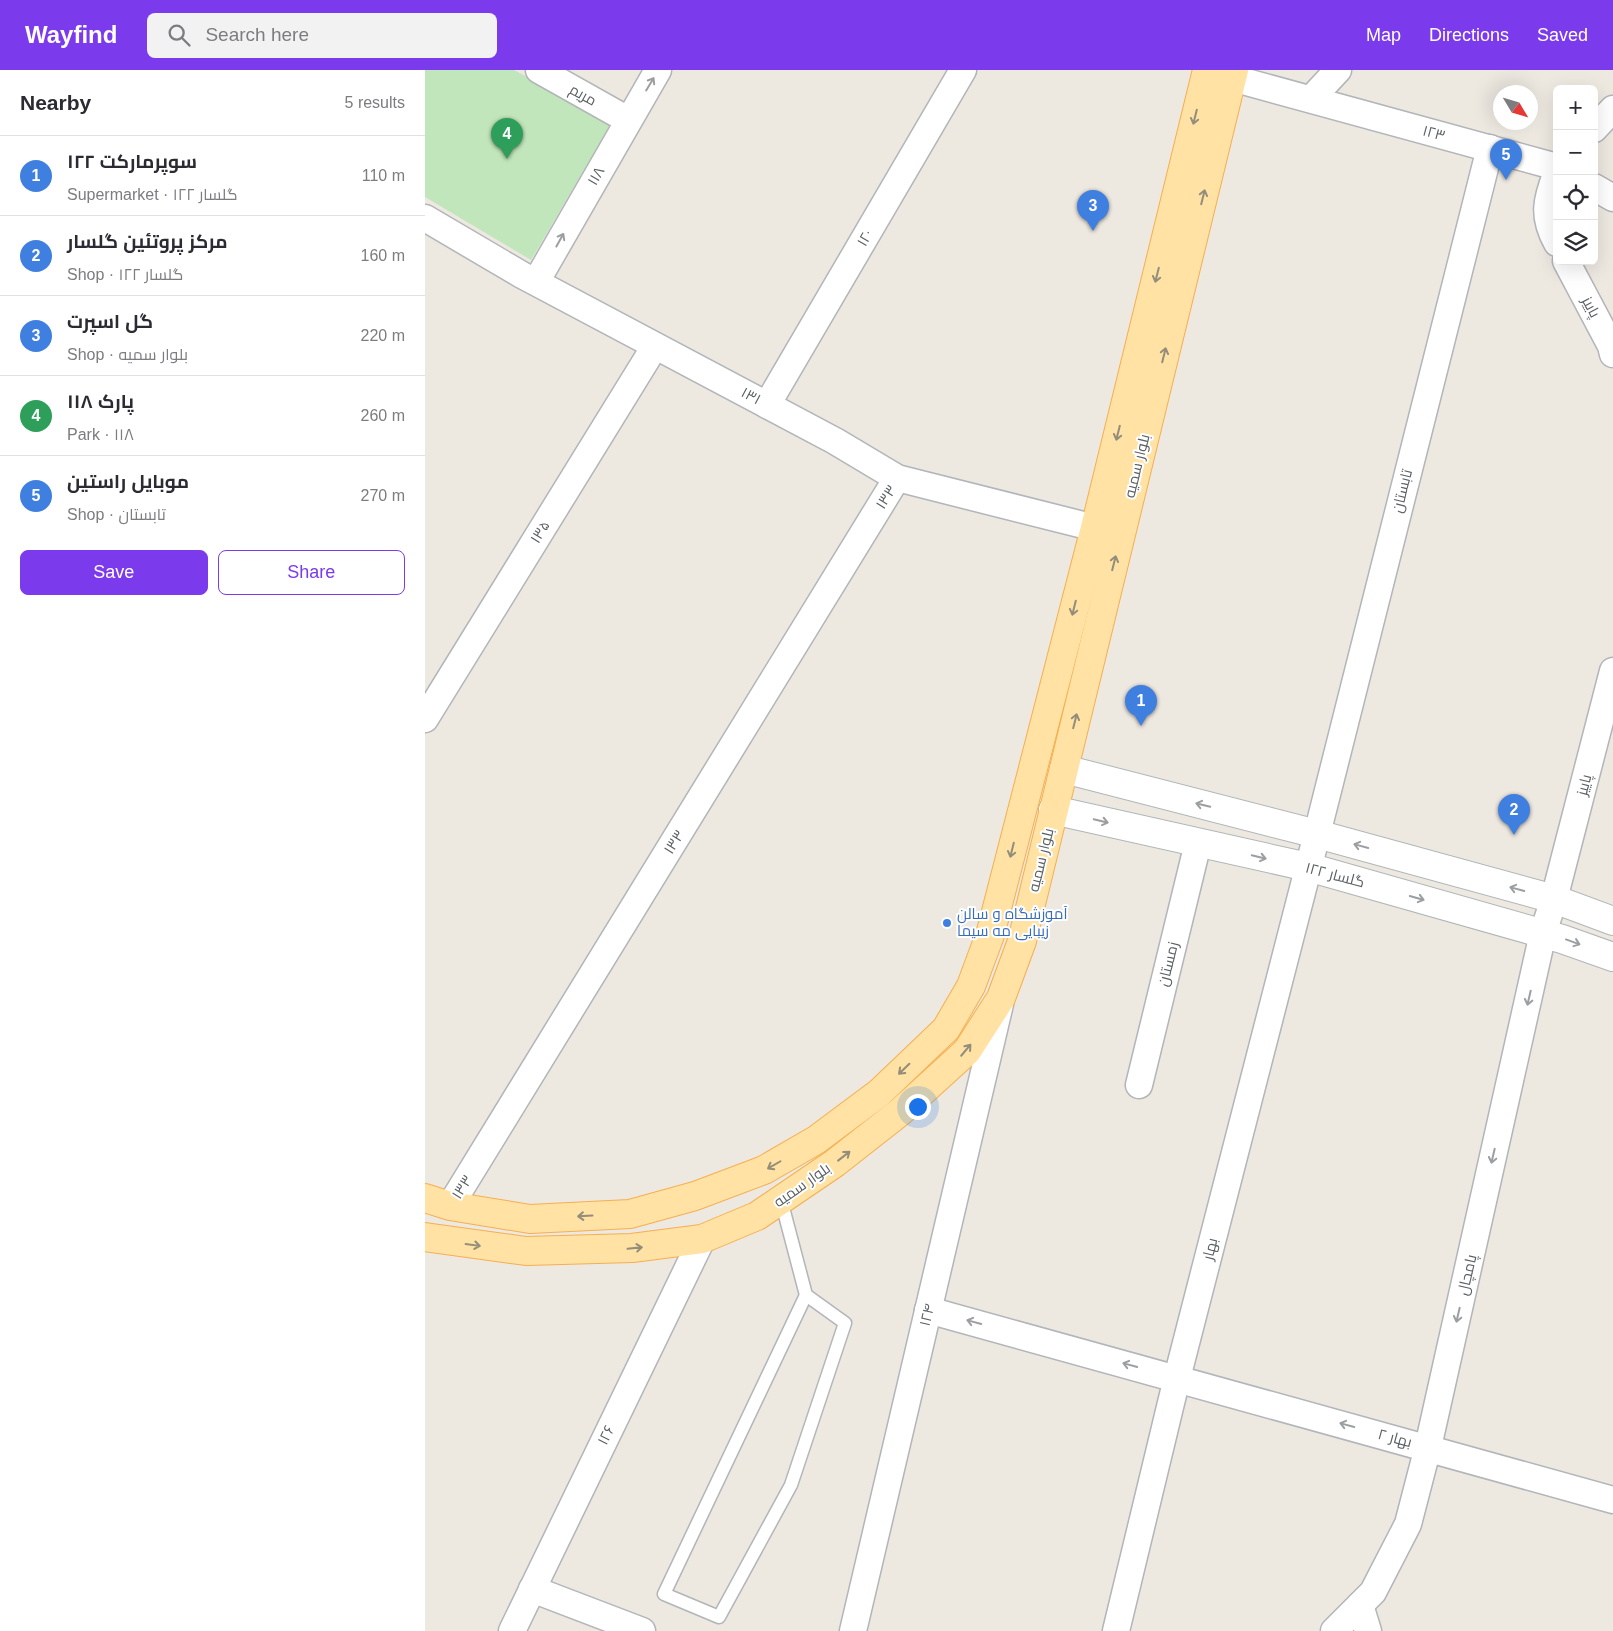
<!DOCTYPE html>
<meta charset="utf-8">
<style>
:root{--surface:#fff;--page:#f2f2f3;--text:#2b2b33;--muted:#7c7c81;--line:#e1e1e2;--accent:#7c3aed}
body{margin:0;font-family:Arial,Cairo,sans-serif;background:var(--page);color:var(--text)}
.controls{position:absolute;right:15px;top:15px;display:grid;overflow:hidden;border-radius:8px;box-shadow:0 5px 20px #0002}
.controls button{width:45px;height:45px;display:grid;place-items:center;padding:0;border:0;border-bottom:1px solid var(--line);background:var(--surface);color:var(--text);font:25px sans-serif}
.compass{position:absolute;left:1068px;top:15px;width:45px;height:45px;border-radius:50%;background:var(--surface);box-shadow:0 5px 20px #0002;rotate:128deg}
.you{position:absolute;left:492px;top:1036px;width:18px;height:18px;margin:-12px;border:4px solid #fff;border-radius:50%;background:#1a73e8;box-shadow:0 0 0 8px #1a73e833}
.badge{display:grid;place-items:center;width:32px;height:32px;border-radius:50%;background:var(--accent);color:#fff;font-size:16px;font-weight:700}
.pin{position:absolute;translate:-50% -41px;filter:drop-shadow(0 1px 2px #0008)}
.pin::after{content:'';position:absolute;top:26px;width:18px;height:15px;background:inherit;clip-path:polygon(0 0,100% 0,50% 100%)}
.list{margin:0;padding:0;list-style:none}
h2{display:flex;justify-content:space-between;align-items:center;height:65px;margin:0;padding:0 20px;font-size:21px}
h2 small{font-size:16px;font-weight:400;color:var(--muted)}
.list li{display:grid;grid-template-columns:32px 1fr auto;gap:15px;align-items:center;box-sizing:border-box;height:80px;padding:0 20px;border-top:1px solid var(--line)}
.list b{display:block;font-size:19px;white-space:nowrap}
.list p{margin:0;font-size:16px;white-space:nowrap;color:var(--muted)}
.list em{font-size:16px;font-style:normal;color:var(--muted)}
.actions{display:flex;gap:10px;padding:15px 20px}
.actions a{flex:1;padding:11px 0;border:1px solid var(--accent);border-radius:8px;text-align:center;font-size:18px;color:var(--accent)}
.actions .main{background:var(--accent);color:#fff}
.icon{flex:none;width:28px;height:28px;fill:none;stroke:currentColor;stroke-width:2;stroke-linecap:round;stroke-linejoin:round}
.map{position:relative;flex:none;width:1188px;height:1561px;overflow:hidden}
header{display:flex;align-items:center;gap:30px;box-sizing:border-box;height:70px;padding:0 25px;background:var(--accent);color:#fff}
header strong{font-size:24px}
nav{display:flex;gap:28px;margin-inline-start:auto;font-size:18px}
.search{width:350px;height:45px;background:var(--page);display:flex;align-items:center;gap:12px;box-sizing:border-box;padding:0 18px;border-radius:8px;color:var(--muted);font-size:19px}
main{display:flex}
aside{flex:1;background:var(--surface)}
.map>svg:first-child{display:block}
.green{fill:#c2e6bb}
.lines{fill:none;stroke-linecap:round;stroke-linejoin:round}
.lane-casing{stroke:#b2b5b9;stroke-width:15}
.street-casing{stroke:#b2b5b9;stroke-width:29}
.secondary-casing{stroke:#b0b6b9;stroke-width:30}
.primary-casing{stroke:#f7ae4f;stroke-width:30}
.lane{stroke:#fff;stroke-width:12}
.street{stroke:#fff;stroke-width:26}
.secondary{stroke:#fff;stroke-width:28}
.primary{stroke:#ffe2a4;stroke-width:28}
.oneway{stroke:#9b9fa1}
.oneway2{stroke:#938d79}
.shop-dot{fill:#3f7fe0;stroke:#fff;stroke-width:2}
.labels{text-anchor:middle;stroke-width:4;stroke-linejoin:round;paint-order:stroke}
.street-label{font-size:15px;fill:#595f62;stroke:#fff}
.shop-label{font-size:15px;fill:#366cbe;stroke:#fff;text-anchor:start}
</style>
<header>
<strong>Wayfind</strong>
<div class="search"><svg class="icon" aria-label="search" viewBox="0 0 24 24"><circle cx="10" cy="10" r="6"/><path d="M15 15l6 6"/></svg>Search here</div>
<nav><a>Map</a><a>Directions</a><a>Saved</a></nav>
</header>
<main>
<aside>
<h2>Nearby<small>5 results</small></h2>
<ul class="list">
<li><span class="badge" style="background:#3f7fe0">1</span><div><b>سوپرمارکت ۱۲۲</b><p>Supermarket · گلسار ۱۲۲</p></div><em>110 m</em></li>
<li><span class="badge" style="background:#3f7fe0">2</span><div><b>مرکز پروتئین گلسار</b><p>Shop · گلسار ۱۲۲</p></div><em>160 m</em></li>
<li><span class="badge" style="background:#3f7fe0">3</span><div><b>گل اسپرت</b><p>Shop · بلوار سمیه</p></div><em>220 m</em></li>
<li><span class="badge" style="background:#2e9e5b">4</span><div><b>پارک ۱۱۸</b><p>Park · ۱۱۸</p></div><em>260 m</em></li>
<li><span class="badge" style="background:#3f7fe0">5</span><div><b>موبایل راستین</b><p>Shop · تابستان</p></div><em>270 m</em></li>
</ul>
<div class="actions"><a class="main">Save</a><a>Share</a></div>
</aside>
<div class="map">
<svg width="1188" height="1561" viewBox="0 0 1188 1561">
<rect width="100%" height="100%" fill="#ede8e0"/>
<polygon class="green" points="0,0 89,0 187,52 106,190 0,127"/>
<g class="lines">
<g class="lane-casing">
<polyline id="lane" points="356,1130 381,1225 239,1524 294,1547 366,1415 420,1253 381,1225"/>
</g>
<g class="street-casing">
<g id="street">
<polyline points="114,0 203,50"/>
<polyline points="807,8 1132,97"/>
<polyline points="886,29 913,0"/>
<polyline points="1169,59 1188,39"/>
<path d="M1132,102C1121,130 1117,146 1132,173"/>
<polyline points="1169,117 1188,128"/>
<polyline points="0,148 97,205 410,371 472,408 670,458"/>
<polyline points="1141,191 1186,276 1188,284"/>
<polyline points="111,212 233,0"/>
<polyline points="342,335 538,0"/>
<polyline points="0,649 230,276"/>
<polyline points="714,1015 773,773"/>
<polyline points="25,1136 472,408"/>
<polyline points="503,1240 1188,1430"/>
<polyline points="107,1519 217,1561"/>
<polyline points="935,1535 943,1561"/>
<polyline points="87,1561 277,1169"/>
<polyline points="428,1561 575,934"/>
<polyline points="691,1561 752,1308 892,764 1065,78"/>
<polyline points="909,1561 948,1522 983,1454 1003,1377 1118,863 1129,829 1188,601"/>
</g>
</g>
<g class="secondary-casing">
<g id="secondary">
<polyline points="639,699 892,764 1129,829 1188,851"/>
<polyline points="628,740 883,797 1137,869 1188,887"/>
</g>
</g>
<g class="primary-casing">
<g id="primary">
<polyline points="0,1128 25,1136 105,1149 205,1144 270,1126 339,1100 391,1070 454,1023 521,959 546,916 565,865 670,458 782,0"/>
<polyline points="0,1167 101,1181 207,1178 277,1169 332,1146 410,1093 475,1042 542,981 576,928 597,871 809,0"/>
</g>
</g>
<use href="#lane" class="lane"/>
<use href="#street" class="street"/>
<use href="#secondary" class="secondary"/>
<use href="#primary" class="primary"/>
</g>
<defs><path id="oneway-shaft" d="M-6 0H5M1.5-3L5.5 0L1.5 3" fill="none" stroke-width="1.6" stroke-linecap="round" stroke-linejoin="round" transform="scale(1.25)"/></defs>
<g class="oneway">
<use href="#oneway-shaft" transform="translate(225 14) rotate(-59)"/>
<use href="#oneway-shaft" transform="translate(135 170) rotate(-61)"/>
<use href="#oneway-shaft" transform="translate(778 735) rotate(-166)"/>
<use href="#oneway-shaft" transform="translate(676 751) rotate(13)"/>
<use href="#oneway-shaft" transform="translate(936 776) rotate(-165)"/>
<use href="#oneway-shaft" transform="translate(834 787) rotate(13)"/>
<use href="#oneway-shaft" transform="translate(1092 819) rotate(-165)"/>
<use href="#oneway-shaft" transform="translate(992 828) rotate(16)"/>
<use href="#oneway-shaft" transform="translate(1148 872) rotate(20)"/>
<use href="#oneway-shaft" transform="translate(1104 928) rotate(103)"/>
<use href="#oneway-shaft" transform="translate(1068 1086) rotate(103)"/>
<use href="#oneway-shaft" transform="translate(1033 1245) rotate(103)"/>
<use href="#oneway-shaft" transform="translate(549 1252) rotate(-165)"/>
<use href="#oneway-shaft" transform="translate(705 1295) rotate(-165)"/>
<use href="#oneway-shaft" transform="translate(922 1355) rotate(-165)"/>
</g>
<g class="oneway2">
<use href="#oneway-shaft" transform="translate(770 47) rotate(104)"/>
<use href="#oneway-shaft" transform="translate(778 127) rotate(-76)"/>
<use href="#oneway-shaft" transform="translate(732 205) rotate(104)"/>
<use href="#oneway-shaft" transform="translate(739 285) rotate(-76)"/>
<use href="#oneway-shaft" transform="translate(693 363) rotate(104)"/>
<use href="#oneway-shaft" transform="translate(689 493) rotate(-76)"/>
<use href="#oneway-shaft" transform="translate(649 538) rotate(104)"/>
<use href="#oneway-shaft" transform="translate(650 651) rotate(-76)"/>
<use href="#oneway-shaft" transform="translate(587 780) rotate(104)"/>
<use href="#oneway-shaft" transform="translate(541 980) rotate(-50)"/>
<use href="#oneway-shaft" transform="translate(479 999) rotate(136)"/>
<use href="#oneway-shaft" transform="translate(419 1086) rotate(-38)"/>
<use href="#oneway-shaft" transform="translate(349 1095) rotate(150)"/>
<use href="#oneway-shaft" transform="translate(160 1146) rotate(177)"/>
<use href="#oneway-shaft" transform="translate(48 1175) rotate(8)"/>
<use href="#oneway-shaft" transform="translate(210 1178) rotate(-6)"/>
</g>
<circle class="shop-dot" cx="522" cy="853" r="5"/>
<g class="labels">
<g class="street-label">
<text transform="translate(158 25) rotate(29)" y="5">مریم</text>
<text transform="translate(1009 63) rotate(15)" y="5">۱۲۳</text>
<text transform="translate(171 106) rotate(-60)" y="5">۱۱۸</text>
<text transform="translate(440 168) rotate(-60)" y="5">۱۲۰</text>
<text transform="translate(1166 237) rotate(62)" y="5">پاییز</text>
<text transform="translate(326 326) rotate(28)" y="5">۱۳۱</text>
<text transform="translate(712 396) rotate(-76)" y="5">بلوار سمیه</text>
<text transform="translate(977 421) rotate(-76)" y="5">تابستان</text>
<text transform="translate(461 427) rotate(-58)" y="5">۱۳۳</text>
<text transform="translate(115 462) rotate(-58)" y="5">۱۳۵</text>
<text transform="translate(1159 715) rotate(-76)" y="5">پاییز</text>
<text transform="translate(249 772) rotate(-58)" y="5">۱۳۳</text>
<text transform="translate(616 790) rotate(-76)" y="5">بلوار سمیه</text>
<text transform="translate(910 805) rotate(15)" y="5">گلسار ۱۲۲</text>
<text transform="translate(743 894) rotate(-76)" y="5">زمستان</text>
<text transform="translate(377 1115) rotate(-35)" y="5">بلوار سمیه</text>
<text transform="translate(37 1117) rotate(-58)" y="5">۱۳۳</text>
<text transform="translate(785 1179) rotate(-76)" y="5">بهار</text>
<text transform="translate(1042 1205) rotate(-77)" y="5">پامچال</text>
<text transform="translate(502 1245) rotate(-77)" y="5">۱۲۴</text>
<text transform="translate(181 1365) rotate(-64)" y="5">۱۲۶</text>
<text transform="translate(970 1368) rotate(15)" y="5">بهار ۲</text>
</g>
<g class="shop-label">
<text x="532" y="849">آموزشگاه و سالن<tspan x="532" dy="17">زیبایی مه سیما</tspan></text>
</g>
</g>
</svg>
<div class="controls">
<button>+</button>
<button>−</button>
<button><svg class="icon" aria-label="locate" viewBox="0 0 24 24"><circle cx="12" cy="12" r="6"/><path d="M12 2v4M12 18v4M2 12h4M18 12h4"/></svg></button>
<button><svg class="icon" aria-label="layers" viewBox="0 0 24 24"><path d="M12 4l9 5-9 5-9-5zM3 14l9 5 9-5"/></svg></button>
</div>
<svg class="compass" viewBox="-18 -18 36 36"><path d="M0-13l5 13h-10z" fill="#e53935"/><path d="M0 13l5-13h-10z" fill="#7c7c81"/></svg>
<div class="you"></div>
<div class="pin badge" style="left:716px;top:656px;background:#3f7fe0">1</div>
<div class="pin badge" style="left:1089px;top:765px;background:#3f7fe0">2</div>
<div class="pin badge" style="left:668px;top:161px;background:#3f7fe0">3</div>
<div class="pin badge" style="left:82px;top:89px;background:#2e9e5b">4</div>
<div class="pin badge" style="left:1081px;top:110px;background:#3f7fe0">5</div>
</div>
</main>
